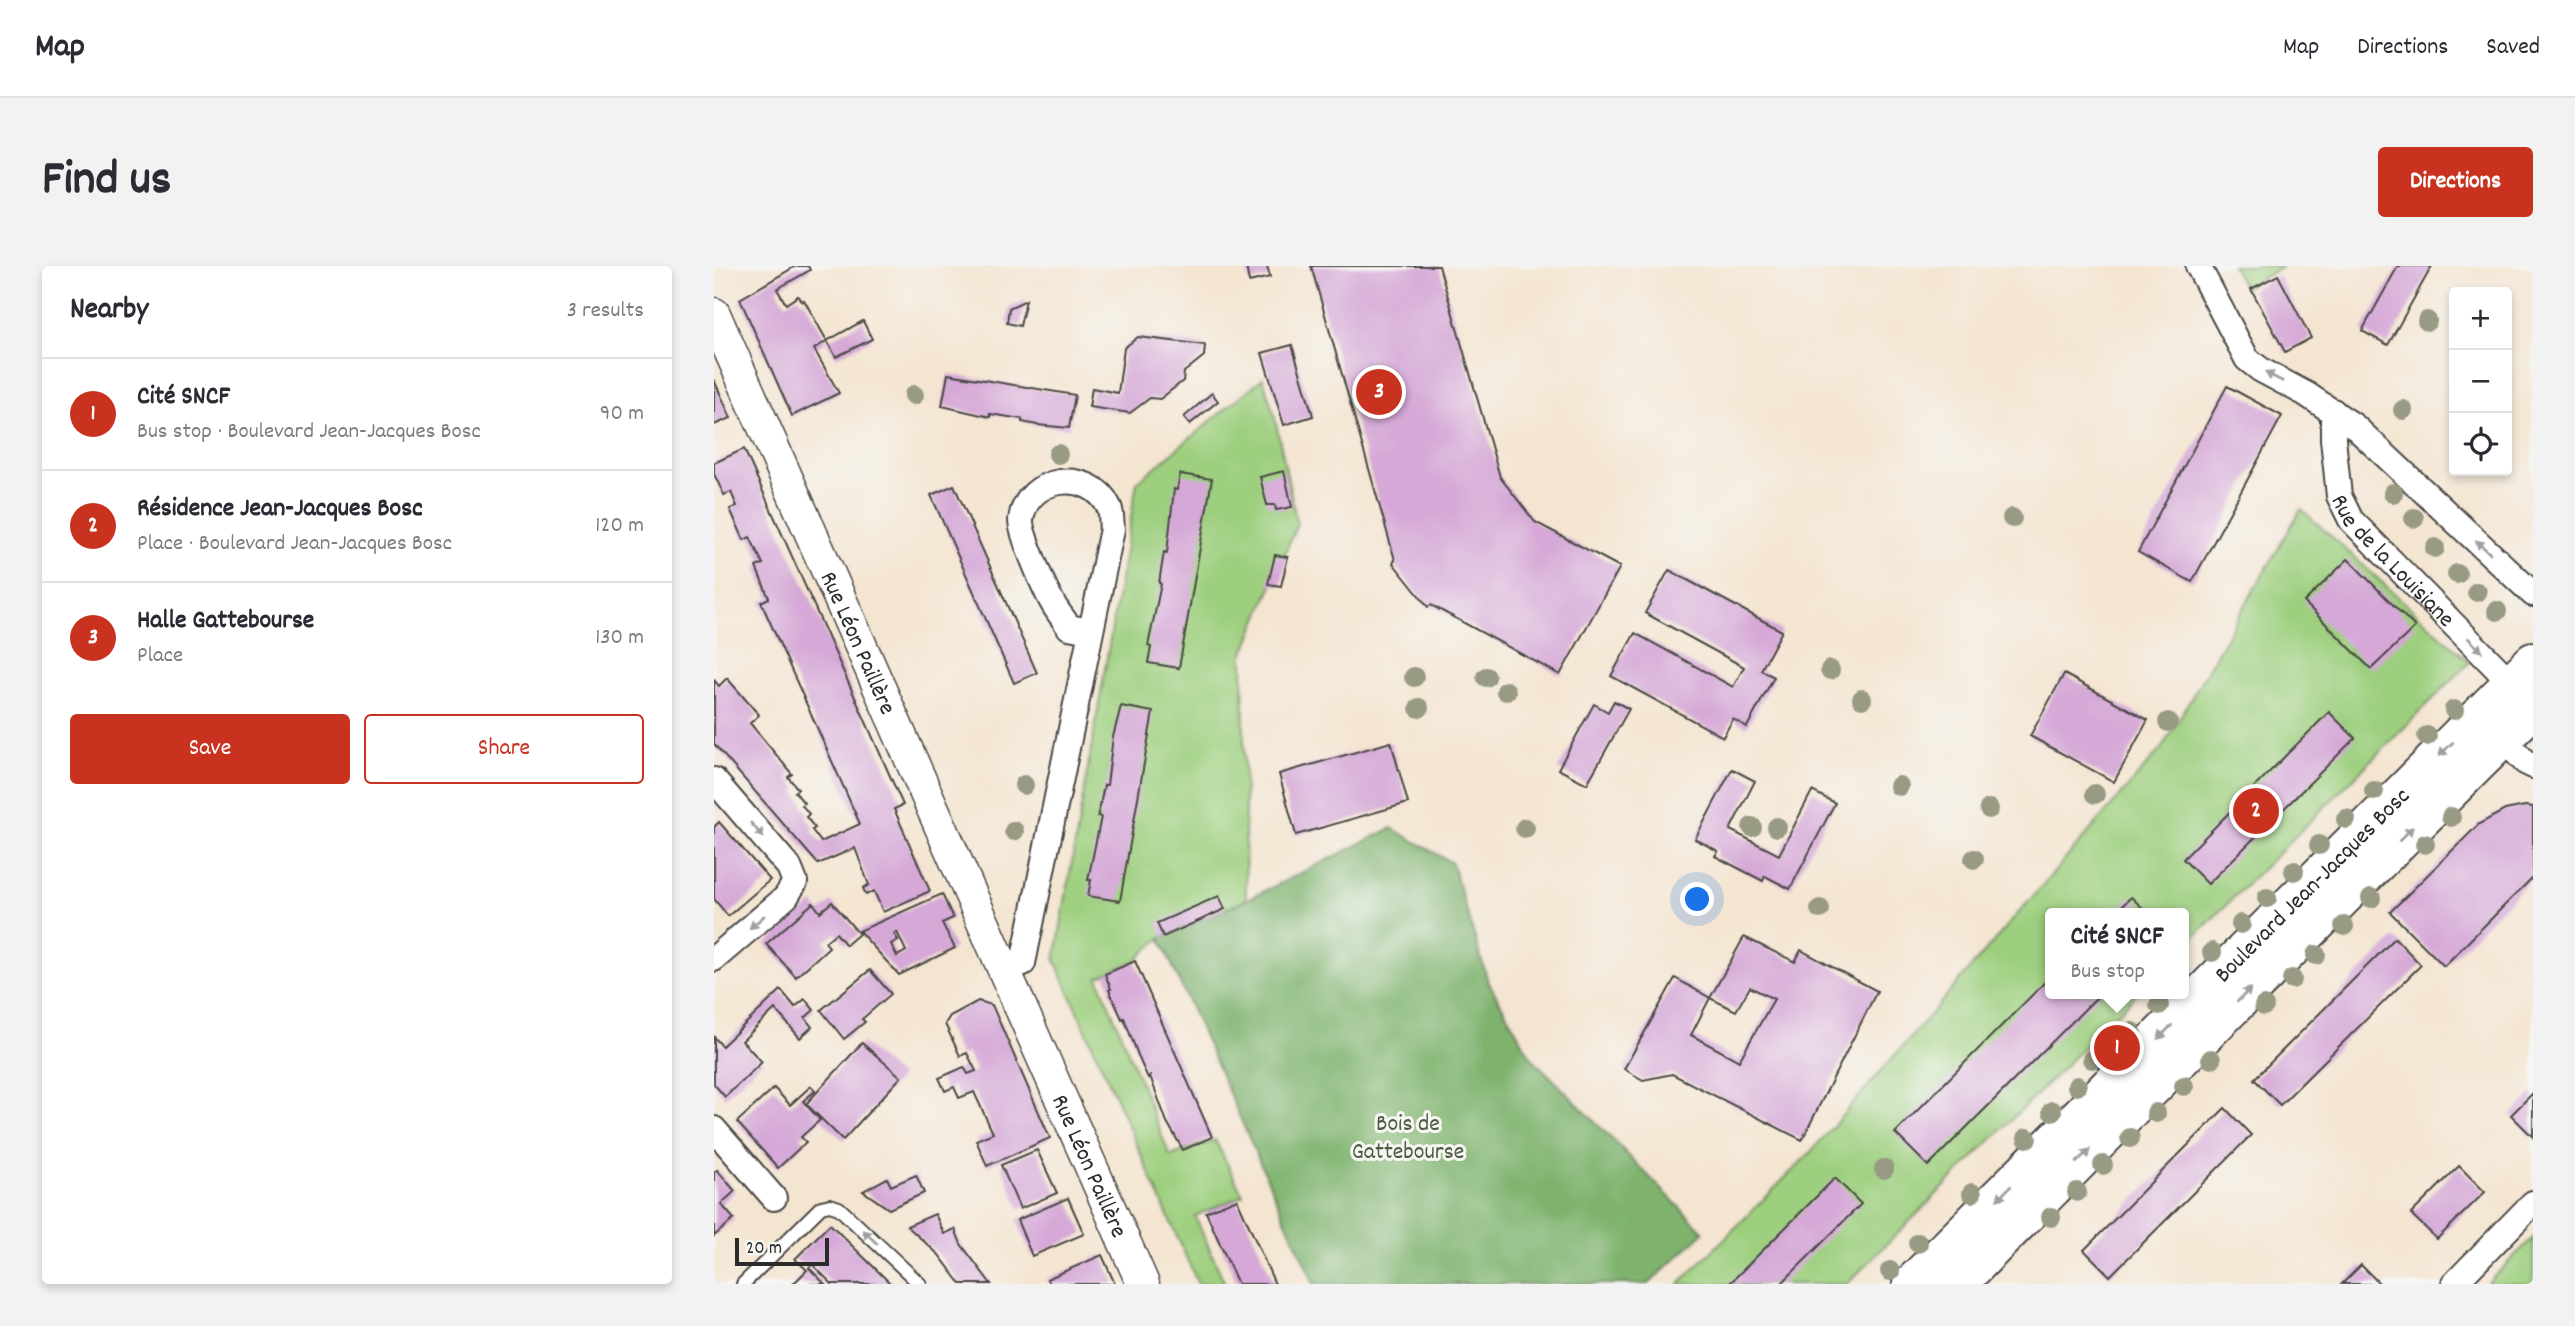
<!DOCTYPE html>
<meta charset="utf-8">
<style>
:root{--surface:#fff;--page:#f2f2f3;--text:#2b2b33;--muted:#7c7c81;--line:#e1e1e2;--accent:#c8321e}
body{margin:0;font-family:Dekko,sans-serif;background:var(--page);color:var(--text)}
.controls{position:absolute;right:21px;top:21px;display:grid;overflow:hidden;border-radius:7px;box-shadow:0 4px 10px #0003}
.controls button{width:63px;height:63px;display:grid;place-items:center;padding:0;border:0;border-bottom:2px solid var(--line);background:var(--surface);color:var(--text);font:35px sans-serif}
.scale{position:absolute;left:21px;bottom:18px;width:94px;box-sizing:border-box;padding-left:7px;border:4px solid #2b2b2b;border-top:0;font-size:19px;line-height:24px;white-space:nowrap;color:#2b2b2b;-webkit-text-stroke:5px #f6f6f2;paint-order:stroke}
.you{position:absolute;left:984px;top:634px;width:24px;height:24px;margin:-18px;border:5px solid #fff;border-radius:50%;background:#1a73e8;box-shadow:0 0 0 10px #1a73e833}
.badge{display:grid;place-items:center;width:46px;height:46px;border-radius:50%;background:var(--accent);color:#fff;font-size:23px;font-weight:700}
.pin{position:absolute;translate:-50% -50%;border:4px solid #fff;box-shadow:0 2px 7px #0006}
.popup{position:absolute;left:1331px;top:642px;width:144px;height:91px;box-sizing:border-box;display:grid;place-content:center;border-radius:7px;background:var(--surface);filter:drop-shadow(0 2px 5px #0005);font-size:23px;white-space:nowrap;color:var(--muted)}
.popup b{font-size:26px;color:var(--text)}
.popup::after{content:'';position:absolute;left:50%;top:100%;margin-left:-14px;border:14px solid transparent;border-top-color:var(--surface)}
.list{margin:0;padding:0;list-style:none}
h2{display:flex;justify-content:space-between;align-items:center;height:91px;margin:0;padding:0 28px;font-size:30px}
h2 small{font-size:23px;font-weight:400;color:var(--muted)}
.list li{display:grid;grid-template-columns:46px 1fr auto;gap:21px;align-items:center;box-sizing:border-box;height:112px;padding:0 28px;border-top:2px solid var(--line)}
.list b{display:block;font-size:26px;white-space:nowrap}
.list p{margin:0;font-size:23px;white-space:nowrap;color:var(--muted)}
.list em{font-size:23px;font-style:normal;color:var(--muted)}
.actions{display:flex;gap:14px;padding:21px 28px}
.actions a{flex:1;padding:16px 0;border:2px solid var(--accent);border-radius:7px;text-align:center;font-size:24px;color:var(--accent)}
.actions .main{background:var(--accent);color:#fff}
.icon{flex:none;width:38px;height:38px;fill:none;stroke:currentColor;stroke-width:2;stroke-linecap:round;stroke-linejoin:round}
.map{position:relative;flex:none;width:1819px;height:1018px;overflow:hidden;border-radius:7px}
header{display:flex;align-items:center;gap:42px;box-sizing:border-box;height:98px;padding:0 35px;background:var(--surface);border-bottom:2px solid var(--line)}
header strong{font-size:33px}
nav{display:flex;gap:38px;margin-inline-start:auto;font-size:24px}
.intro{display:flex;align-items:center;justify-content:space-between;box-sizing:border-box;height:168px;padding:0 42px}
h1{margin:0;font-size:49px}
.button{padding:18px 32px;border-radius:7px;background:var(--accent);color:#fff;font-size:24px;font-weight:700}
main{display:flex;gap:42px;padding:0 42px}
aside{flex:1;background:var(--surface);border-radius:7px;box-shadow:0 4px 10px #0003}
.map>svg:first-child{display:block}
.green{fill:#9dcf7e;stroke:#647d54;stroke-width:2}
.forest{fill:#7eb26d;stroke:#546e4c;stroke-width:2}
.building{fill:#d5a8d7;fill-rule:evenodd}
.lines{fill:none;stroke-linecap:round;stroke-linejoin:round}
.service-casing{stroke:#494744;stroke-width:16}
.minor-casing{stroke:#494744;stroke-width:28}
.tertiary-casing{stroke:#494744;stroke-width:35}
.primary-casing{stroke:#494744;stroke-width:42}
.service{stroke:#fff;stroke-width:12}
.minor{stroke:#fff;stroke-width:24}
.tertiary{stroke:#fff;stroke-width:32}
.primary{stroke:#fff;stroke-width:38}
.tree{fill:#989a83}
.oneway{fill:#a0a0a0}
.labels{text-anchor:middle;stroke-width:6;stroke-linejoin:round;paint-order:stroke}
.street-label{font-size:24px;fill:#2b2b2b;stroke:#f6f6f2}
.park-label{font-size:24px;fill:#4d5c44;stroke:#f6f6f2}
</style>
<header>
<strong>Map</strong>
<nav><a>Map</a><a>Directions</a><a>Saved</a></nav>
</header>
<div class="intro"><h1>Find us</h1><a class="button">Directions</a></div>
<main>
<aside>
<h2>Nearby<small>3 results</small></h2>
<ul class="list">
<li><span class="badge">1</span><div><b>Cité SNCF</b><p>Bus stop · Boulevard Jean-Jacques Bosc</p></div><em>90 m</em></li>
<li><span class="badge">2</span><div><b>Résidence Jean-Jacques Bosc</b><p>Place · Boulevard Jean-Jacques Bosc</p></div><em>120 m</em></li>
<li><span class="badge">3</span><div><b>Halle Gattebourse</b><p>Place</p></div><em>130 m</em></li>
</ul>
<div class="actions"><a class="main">Save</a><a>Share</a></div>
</aside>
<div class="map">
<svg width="1819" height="1018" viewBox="0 0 1819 1018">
<rect width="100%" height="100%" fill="#f6f6f2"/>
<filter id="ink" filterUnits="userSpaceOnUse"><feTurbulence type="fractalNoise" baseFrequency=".0143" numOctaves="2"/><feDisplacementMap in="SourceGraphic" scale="14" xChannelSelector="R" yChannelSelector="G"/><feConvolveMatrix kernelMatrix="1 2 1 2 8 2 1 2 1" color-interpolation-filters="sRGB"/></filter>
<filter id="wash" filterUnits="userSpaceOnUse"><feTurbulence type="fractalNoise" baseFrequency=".00686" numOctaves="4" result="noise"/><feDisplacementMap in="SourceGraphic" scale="28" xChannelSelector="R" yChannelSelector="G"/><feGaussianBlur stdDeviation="1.57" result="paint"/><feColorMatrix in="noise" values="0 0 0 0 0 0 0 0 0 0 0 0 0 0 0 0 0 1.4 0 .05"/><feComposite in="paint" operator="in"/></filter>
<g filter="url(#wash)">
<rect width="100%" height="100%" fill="#f4e5d1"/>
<g class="green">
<polygon points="1518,0 1567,0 1568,1 1530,22"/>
<polygon points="549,112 561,152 583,258 529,389 532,634 446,672 421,695 384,711 456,890 501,874 529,929 481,950 511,1018 484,1018 341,694 423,216"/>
<polygon points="1587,243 1756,396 1470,681 1470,647 1336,647 1336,728 1423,728 1133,1018 965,1018 1095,888 1448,482"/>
<polygon points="1819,972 1819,1018 1772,1018"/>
</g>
<polygon class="forest" points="678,562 738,597 774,715 817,791 990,966 935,1018 600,1018 446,672 532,634"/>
<g id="blocks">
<g class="building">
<polygon points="82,0 94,0 96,4 63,23 72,38 84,30 88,36 90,34 113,75 100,83 125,127 78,150 26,33"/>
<polygon points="532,0 553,0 556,11 535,16"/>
<polygon points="597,0 725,0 786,211 821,256 906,301 846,409 717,339 714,341 679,297 681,294"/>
<polygon points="1684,0 1718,0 1674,79 1648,65"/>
<polygon points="1564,9 1597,72 1571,86 1537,23"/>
<polygon points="312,34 306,60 293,57 295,42"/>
<polygon points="149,55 158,73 122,91 113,75"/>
<polygon points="424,71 491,79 490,90 470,106 469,115 446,133 436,132 416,147 375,141 378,122 404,127 410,82"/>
<polygon points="578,79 599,150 570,159 548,87"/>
<polygon points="234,108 361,129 355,162 323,159 308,156 308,153 276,148 276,151 228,140"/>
<polygon points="0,114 17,152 0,159"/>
<polygon points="1513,120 1568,150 1478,316 1424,286"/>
<polygon points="498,127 504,135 476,158 470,151"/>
<polygon points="30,183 189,539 180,543 216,625 169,646 160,625 152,629 149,622 155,619 141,582 104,598 0,478 0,414 5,420 13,412 45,449 36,457 78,508 74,511 84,523 81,526 90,537 88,539 95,548 92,551 101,562 98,564 107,576 146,558 47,336 55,332 42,301 49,298 36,271 30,274 16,243 23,240 17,226 10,229 0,208 0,197"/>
<polygon points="570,205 578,241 562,244 561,239 553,239 546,211"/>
<polygon points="466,208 498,213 465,402 434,397 437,381 434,380 447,318 445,317 450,286 453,287 460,223 463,224"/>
<polygon points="240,219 323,407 300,417 217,229"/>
<polygon points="561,289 574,291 567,320 554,318"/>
<polygon points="1634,293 1701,361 1657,403 1590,336"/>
<polygon points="955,304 1068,365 1047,404 1060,411 1033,461 1019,453 1009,471 897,410 921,367 1019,421 1030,401 931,347"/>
<polygon points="1350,408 1434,454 1400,516 1316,470"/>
<polygon points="900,435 915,443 873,518 844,503 880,438 894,446"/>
<polygon points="407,440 439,446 406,635 374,630 377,614 374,614 387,551 384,550 390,519 393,519 399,471"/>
<polygon points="1615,446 1641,472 1494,618 1469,593"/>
<polygon points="677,476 694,537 582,569 565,508"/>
<polygon points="1018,503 1041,515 1016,564 1065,589 1098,525 1121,537 1076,623 1051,610 1049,615 1001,590 1004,585 981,573"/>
<polygon points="1811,540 1819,541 1819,611 1730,700 1676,646 1765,558 1791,544"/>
<polygon points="5,556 56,614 14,650 0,633 0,561"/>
<path d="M228,628L239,652L228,657L241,682L185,709L145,665ZM183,666L192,685L183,690L177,678L184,674L180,668Z"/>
<polygon points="505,630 511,643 449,671 443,657"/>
<polygon points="1417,631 1434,647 1401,647"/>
<polygon points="118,636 145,668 132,679 122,667 111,676 115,681 82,711 52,678 99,637 106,646"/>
<polygon points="1030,671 1081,696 1087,684 1163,725 1088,874 958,808 929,814 910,803 961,712 996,732 977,769 1025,795 1060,733 1036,721 1022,745 996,732"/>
<polygon points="1681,672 1707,699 1566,839 1540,813"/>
<polygon points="421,695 498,871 469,884 453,856 436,810 434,812 427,797 410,752 408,753 395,724 397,723 391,708"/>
<polygon points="156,704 177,728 148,753 151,756 130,773 107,744"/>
<polygon points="1336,711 1336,728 1386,728 1214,900 1181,867"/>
<polygon points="67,724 81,741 91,733 100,744 91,752 98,761 86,772 61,743 28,775 48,796 11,831 0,818 0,771 8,780"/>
<polygon points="264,735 278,739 336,872 273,900 262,874 279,867 260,826 245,832 240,821 231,825 225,812 250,801 254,808 262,805 253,787 246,790 231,758 236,750"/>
<polygon points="148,777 187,811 129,874 92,838"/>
<polygon points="97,820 101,825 89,835 106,854 87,871 92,876 64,902 23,856 60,822 76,839"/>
<polygon points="1819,827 1819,871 1797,849"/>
<polygon points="1511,842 1537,869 1396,1010 1370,984"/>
<polygon points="323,884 343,927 306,943 287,899"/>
<polygon points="1745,900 1771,926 1723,973 1697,948"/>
<polygon points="3,904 21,925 7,938 20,953 0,970 0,906"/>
<polygon points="202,909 210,927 175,943 149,925 173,912 177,920"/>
<polygon points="1121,912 1147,938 1067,1018 1015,1018"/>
<polygon points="354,932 370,968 318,990 303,954"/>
<polygon points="523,933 548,989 561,1018 524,1018 518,1005 492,946"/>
<polygon points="221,948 230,968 241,963 247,978 277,1018 247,1018 225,989 193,960"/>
<polygon points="116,958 177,1018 118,1018 98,998 95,1002 111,1018 79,1018 93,1004 81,993"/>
<polygon points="388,989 401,1018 336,1018 333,1013"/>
<polygon points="1647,999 1666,1018 1628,1018"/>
</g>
</g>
</g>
<g filter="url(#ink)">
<use href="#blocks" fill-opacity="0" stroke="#494744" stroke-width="2"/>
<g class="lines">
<g class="service-casing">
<polyline id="service" points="29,1018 107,941 116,939 125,942 206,1018"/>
</g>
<g class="minor-casing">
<g id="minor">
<polyline points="1484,0 1533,93 1547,104 1592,128 1640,160 1819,328"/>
<path id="s1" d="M1619,145V173L1625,230L1637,254L1808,428"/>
<polyline points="1779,462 1811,496 1819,500"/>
<polyline points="0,514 75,601 81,616 72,631 0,693"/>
<path d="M290,705L309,697L398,263C397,256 398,247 395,241C376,201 312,210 307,254C306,266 330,321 337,334C342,344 349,352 355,361L376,365"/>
<polyline points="0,863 60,932"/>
<polyline points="1740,1018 1819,937"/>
</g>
</g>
<g class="tertiary-casing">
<g id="tertiary">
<path id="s2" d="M0,48L429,1018"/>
</g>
</g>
<g class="primary-casing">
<g id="primary">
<path id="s3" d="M1198,1018L1819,396"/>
<polyline points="1243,1018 1497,762 1819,442"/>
</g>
</g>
<use href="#service" class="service"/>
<use href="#minor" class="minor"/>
<use href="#tertiary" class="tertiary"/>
<use href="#primary" class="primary"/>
</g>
<g class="tree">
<circle cx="1713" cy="55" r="10"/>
<circle cx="200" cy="129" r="10"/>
<circle cx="1689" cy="144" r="10"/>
<circle cx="344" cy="188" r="10"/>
<circle cx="1679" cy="227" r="10"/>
<circle cx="1298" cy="252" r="10"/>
<circle cx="1700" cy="252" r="10"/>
<circle cx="1721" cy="282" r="10"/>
<circle cx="1743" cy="308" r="10"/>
<circle cx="1763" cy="326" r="10"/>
<circle cx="1783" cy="345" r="10"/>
<circle cx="1116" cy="404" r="10"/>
<circle cx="700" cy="411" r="10"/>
<circle cx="772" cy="411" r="10"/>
<circle cx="792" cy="425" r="10"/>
<circle cx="1148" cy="433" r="10"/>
<circle cx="705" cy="442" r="10"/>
<circle cx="1740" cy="444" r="10"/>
<circle cx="1454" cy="456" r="10"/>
<circle cx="1713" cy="470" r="10"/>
<circle cx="310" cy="519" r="10"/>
<circle cx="1185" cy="520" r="10"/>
<circle cx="1660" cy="525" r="10"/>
<circle cx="1381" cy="528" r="10"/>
<circle cx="1275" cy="543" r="10"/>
<circle cx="1737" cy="551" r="10"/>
<circle cx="1632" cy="553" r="10"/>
<circle cx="1038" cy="561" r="10"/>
<circle cx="1063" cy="561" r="10"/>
<circle cx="811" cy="562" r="10"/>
<circle cx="300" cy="565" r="10"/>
<circle cx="1711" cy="578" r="10"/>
<circle cx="1605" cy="579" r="10"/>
<circle cx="1260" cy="593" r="10"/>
<circle cx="1580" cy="605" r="10"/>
<circle cx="1553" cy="632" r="10"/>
<circle cx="1657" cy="632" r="10"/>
<circle cx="1106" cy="643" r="10"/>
<circle cx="1527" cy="658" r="10"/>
<circle cx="1630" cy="660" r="10"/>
<circle cx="1498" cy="686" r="10"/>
<circle cx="1602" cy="689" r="10"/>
<circle cx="1578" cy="713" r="10"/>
<circle cx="1445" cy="739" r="10"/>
<circle cx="1550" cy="740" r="10"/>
<circle cx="1418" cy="766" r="10"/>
<circle cx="1378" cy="793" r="10"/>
<circle cx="1497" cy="793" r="10"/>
<circle cx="1363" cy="820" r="10"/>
<circle cx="1470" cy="820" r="10"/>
<circle cx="1338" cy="845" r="10"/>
<circle cx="1442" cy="847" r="10"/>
<circle cx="1313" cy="872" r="10"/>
<circle cx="1416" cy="872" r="10"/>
<circle cx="1389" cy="899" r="10"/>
<circle cx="1170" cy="903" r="10"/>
<circle cx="1363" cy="926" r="10"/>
<circle cx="1258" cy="927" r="10"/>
<circle cx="1337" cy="951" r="10"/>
<circle cx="1204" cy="977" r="10"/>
<circle cx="1176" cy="1005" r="10"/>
</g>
<defs><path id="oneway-solid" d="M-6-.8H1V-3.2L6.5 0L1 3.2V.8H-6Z" transform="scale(1.75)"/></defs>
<g class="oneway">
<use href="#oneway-solid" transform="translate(1560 111) rotate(-153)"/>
<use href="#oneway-solid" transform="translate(1769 281) rotate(-137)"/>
<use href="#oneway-solid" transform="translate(1761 379) rotate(45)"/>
<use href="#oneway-solid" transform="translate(1732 483) rotate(136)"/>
<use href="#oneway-solid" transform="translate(43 564) rotate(49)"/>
<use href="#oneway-solid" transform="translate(1692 568) rotate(-45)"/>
<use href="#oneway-solid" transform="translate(43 656) rotate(139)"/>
<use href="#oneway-solid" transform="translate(1530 729) rotate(-45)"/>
<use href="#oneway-solid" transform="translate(1451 766) rotate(135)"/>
<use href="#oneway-solid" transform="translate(1369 890) rotate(-45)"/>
<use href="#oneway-solid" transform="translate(1290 927) rotate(135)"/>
<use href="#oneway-solid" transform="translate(156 971) rotate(-137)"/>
</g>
</g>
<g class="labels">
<g class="street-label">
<text dy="8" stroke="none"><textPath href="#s1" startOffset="170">Rue de la Louisiane</textPath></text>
<text dy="8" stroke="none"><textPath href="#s2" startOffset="359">Rue Léon Paillère</textPath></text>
<text dy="8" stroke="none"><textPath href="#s3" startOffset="565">Boulevard Jean-Jacques Bosc</textPath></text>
<text dy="8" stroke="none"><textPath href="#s2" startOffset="931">Rue Léon Paillère</textPath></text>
</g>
<g class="park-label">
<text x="694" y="864">Bois de<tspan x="694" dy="28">Gattebourse</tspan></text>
</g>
</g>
</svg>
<div class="controls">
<button>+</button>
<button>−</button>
<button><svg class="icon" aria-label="locate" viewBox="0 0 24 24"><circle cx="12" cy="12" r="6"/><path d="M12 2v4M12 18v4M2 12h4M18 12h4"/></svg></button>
</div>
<div class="scale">20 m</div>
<div class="you"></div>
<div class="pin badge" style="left:1403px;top:782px">1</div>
<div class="popup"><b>Cité SNCF</b>Bus stop</div>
<div class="pin badge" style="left:1542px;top:545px">2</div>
<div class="pin badge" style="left:665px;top:126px">3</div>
</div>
</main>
